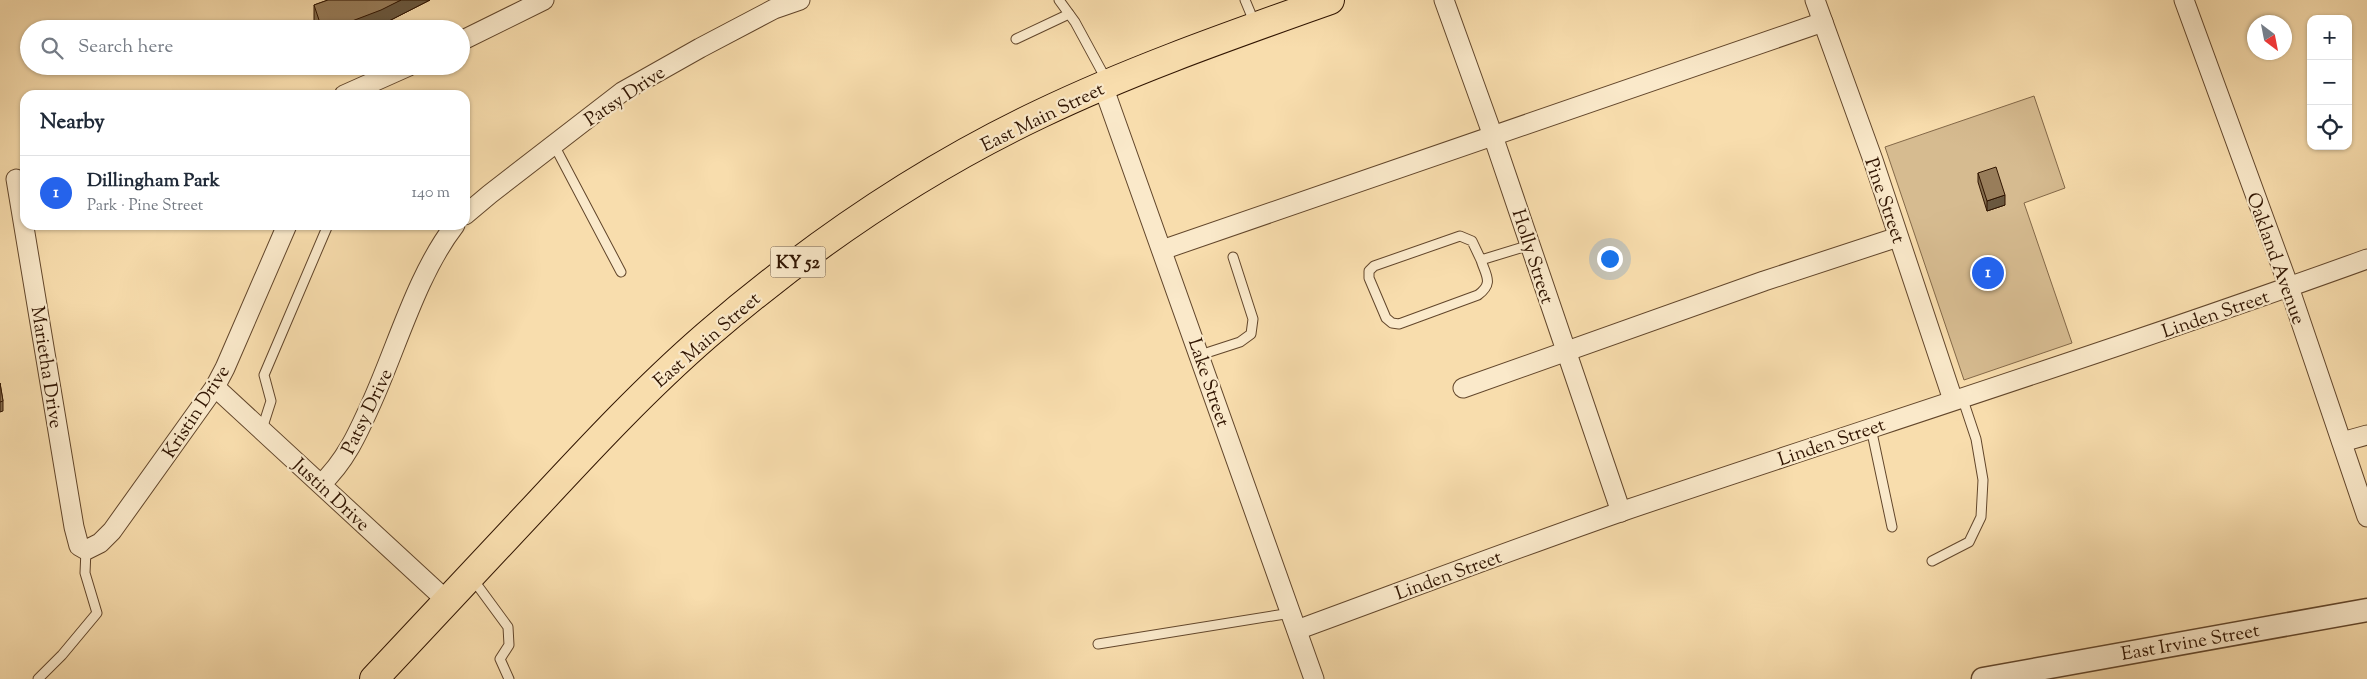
<!DOCTYPE html>
<meta charset="utf-8">
<style>
:root{--surface:#fff;--page:#f6f6f7;--text:#1f2937;--muted:#747a83;--line:#e0e1e3;--accent:#2563eb}
body{margin:0;font-family:"Sorts Mill Goudy",serif;background:var(--page);color:var(--text)}
.controls{position:absolute;right:15px;top:15px;display:grid;overflow:hidden;border-radius:10px;box-shadow:0 1px 4px #0004}
.controls button{width:45px;height:45px;display:grid;place-items:center;padding:0;border:0;border-bottom:1px solid var(--line);background:var(--surface);color:var(--text);font:25px sans-serif}
.compass{position:absolute;left:2247px;top:15px;width:45px;height:45px;border-radius:50%;background:var(--surface);box-shadow:0 1px 4px #0004;rotate:148deg}
.you{position:absolute;left:1609px;top:258px;width:18px;height:18px;margin:-12px;border:4px solid #fff;border-radius:50%;background:#1a73e8;box-shadow:0 0 0 8px #1a73e833}
.badge{display:grid;place-items:center;width:32px;height:32px;border-radius:50%;background:var(--accent);color:#fff;font-size:16px;font-weight:700}
.pin{position:absolute;translate:-50% -50%;border:2px solid #fff;box-shadow:0 1px 5px #0006}
.list{margin:0;padding:0;list-style:none}
h2{display:flex;justify-content:space-between;align-items:center;height:65px;margin:0;padding:0 20px;font-size:21px}
h2 small{font-size:16px;font-weight:400;color:var(--muted)}
.list li{display:grid;grid-template-columns:32px 1fr auto;gap:15px;align-items:center;box-sizing:border-box;height:75px;padding:0 20px;border-top:1px solid var(--line)}
.list b{display:block;font-size:19px;white-space:nowrap}
.list p{margin:0;font-size:16px;white-space:nowrap;color:var(--muted)}
.list em{font-size:16px;font-style:normal;color:var(--muted)}
.icon{flex:none;width:28px;height:28px;fill:none;stroke:currentColor;stroke-width:2;stroke-linecap:round;stroke-linejoin:round}
.map{position:relative;flex:none;width:2367px;height:679px;overflow:hidden}
.search{position:absolute;background:var(--surface);box-shadow:0 1px 4px #0004;left:20px;top:20px;width:450px;height:55px;display:flex;align-items:center;gap:12px;box-sizing:border-box;padding:0 18px;border-radius:28px;color:var(--muted);font-size:19px}
.panel{position:absolute;background:var(--surface);box-shadow:0 1px 4px #0004;left:20px;top:90px;width:450px;height:140px;border-radius:15px}
.map>svg:first-child{display:block}
.green{fill:#d6bb90;stroke:#836848}
.lines{fill:none;stroke-linecap:round;stroke-linejoin:round}
.service-casing{stroke:#62462b;stroke-width:11}
.minor-casing{stroke:#62462b;stroke-width:21}
.tertiary-casing{stroke:#62462b;stroke-width:25}
.primary-casing{stroke:#301400;stroke-width:30}
.service{stroke:#fae9ca;stroke-width:9}
.minor{stroke:#fae9ca;stroke-width:19}
.tertiary{stroke:#fae9ca;stroke-width:22}
.primary{stroke:#f8ddad;stroke-width:28}
.wall{fill:#836c4d;stroke:#301400}
.shaded-wall{fill:#6a583f;stroke:#301400}
.building{fill:#987d5a;stroke:#301400}
.labels{text-anchor:middle;stroke-width:4.5;stroke-linejoin:round;paint-order:stroke}
.shield{fill:#fae9ca;stroke:#6d543d;stroke-width:1}
.shield-label{font-size:18px;font-weight:bold;fill:#301400}
.street-label{font-size:19px;fill:#301400;stroke:#fae9ca}
</style>
<div class="map">
<svg width="2367" height="679" viewBox="0 0 2367 679">
<rect width="100%" height="100%" fill="#f8ddad"/>
<filter id="stains"><feTurbulence type="fractalNoise" baseFrequency=".004" numOctaves="4"/><feColorMatrix values="0 0 0 0 .2 0 0 0 0 .09 0 0 0 0 .02 0 0 0 .5 -.17"/></filter>
<radialGradient id="worn" r=".72"><stop offset=".6" stop-color="#630" stop-opacity="0"/><stop offset="1" stop-color="#630" stop-opacity=".3"/></radialGradient>
<polygon class="green" points="2034,96 2065,188 2024,203 2072,343 1964,380 1885,147"/>
<g class="lines">
<g class="service-casing">
<g id="service">
<polyline points="1059,0 1075,22 1107,81"/>
<polyline points="1245,0 1255,24"/>
<polyline points="1016,39 1069,14"/>
<polyline points="554,145 621,272"/>
<path d="M1481,260L1472,241L1460,236L1374,266L1369,271V278L1386,318L1392,323L1399,324L1478,295C1494,283 1486,276 1481,260L1530,245"/>
<polyline points="1200,355 1240,342 1251,334 1253,319 1233,257"/>
<polyline points="1871,428 1892,527"/>
<polyline points="262,429 271,401 264,375 328,225"/>
<polyline points="1932,561 1969,542 1981,517 1983,480 1976,439 1962,397"/>
<polyline points="472,578 508,627 509,645 500,659 509,679"/>
<polyline points="1098,644 1291,613"/>
<polyline points="38,679 62,655 97,613 85,573 86,550"/>
</g>
</g>
<g class="minor-casing">
<g id="minor">
<polyline points="1444,0 1493,136 1621,512"/>
<polyline points="1815,0 1873,160 1953,400"/>
<polyline points="2184,0 2289,287 2367,517"/>
<polyline points="461,41 544,0"/>
<polyline points="1103,86 1314,679"/>
<polyline points="344,95 409,66"/>
<polyline points="16,179 74,527 79,546 86,550 100,543 112,531 215,387 225,368 287,225"/>
<polyline points="465,215 490,194 622,92 700,48 774,9 800,0"/>
<polyline points="1162,250 1823,22"/>
<polyline points="215,387 447,601"/>
<polyline points="1463,388 1764,281 1898,237"/>
<polyline points="2342,442 2367,435"/>
<path d="M321,484C345,462 358,433 371,404C397,347 417,274 455,225"/>
<path d="M1297,630C1406,590 1514,549 1623,511C1871,427 2121,348 2367,259"/>
</g>
</g>
<g class="tertiary-casing">
<polyline id="tertiary" points="1983,679 2367,610"/>
</g>
<g class="primary-casing">
<path id="primary" d="M374,679C429,621 483,562 538,504C592,446 647,387 707,335C808,248 920,171 1040,114C1134,69 1232,35 1330,0"/>
</g>
<use href="#service" class="service"/>
<use href="#minor" class="minor"/>
<use href="#tertiary" class="tertiary"/>
<use href="#primary" class="primary"/>
</g>
<g class="wall">
<polygon points="328,0 430,0 381,25 370,29 317,29 314,20 314,5"/>
<polygon points="1978,173 2005,205 1987,211 1978,182"/>
<polygon points="0,383 3,401 3,411 0,412"/>
</g>
<g class="shaded-wall">
<polygon points="401,0 430,0 381,25 370,29 331,29"/>
<polygon points="2005,195 2005,205 1987,211 1987,201"/>
</g>
<g class="building">
<polygon points="328,0 401,0 381,10 331,29 322,29 314,5"/>
<polygon points="1996,167 2005,195 1987,201 1978,173"/>
<polygon points="0,383 3,401 0,402"/>
</g>
<g class="labels">
<rect class="shield" x="770.5" y="246.5" width="55" height="31" rx="4"/>
<g class="shield-label">
<text x="798" y="268">KY 52</text>
</g>
<g class="street-label">
<text transform="translate(624 95) rotate(-34)" y="7">Patsy Drive</text>
<text transform="translate(1042 116) rotate(-26)" y="7">East Main Street</text>
<text transform="translate(1886 200) rotate(71)" y="7">Pine Street</text>
<text transform="translate(1534 256) rotate(72)" y="7">Holly Street</text>
<text transform="translate(2277 258) rotate(70)" y="7">Oakland Avenue</text>
<text transform="translate(2215 313) rotate(-19)" y="7">Linden Street</text>
<text transform="translate(706 339) rotate(-41)" y="7">East Main Street</text>
<text transform="translate(48 367) rotate(81)" y="7">Marietha Drive</text>
<text transform="translate(1210 382) rotate(71)" y="7">Lake Street</text>
<text transform="translate(195 411) rotate(-57)" y="7">Kristin Drive</text>
<text transform="translate(366 411) rotate(-64)" y="7">Patsy Drive</text>
<text transform="translate(1831 441) rotate(-19)" y="7">Linden Street</text>
<text transform="translate(332 494) rotate(43)" y="7">Justin Drive</text>
<text transform="translate(1448 574) rotate(-20)" y="7">Linden Street</text>
<text transform="translate(2190 641) rotate(-10)" y="7">East Irvine Street</text>
</g>
</g>
<rect width="100%" height="100%" filter="url(#stains)"/>
<rect width="100%" height="100%" fill="url(#worn)"/>
</svg>
<div class="controls">
<button>+</button>
<button>−</button>
<button><svg class="icon" aria-label="locate" viewBox="0 0 24 24"><circle cx="12" cy="12" r="6"/><path d="M12 2v4M12 18v4M2 12h4M18 12h4"/></svg></button>
</div>
<svg class="compass" viewBox="-18 -18 36 36"><path d="M0-13l5 13h-10z" fill="#e53935"/><path d="M0 13l5-13h-10z" fill="#747a83"/></svg>
<div class="you"></div>
<div class="pin badge" style="left:1988px;top:273px">1</div>
<div class="search"><svg class="icon" aria-label="search" viewBox="0 0 24 24"><circle cx="10" cy="10" r="6"/><path d="M15 15l6 6"/></svg>Search here</div>
<section class="panel">
<h2>Nearby<small></small></h2>
<ul class="list">
<li><span class="badge">1</span><div><b>Dillingham Park</b><p>Park · Pine Street</p></div><em>140 m</em></li>
</ul>
</section>
</div>
